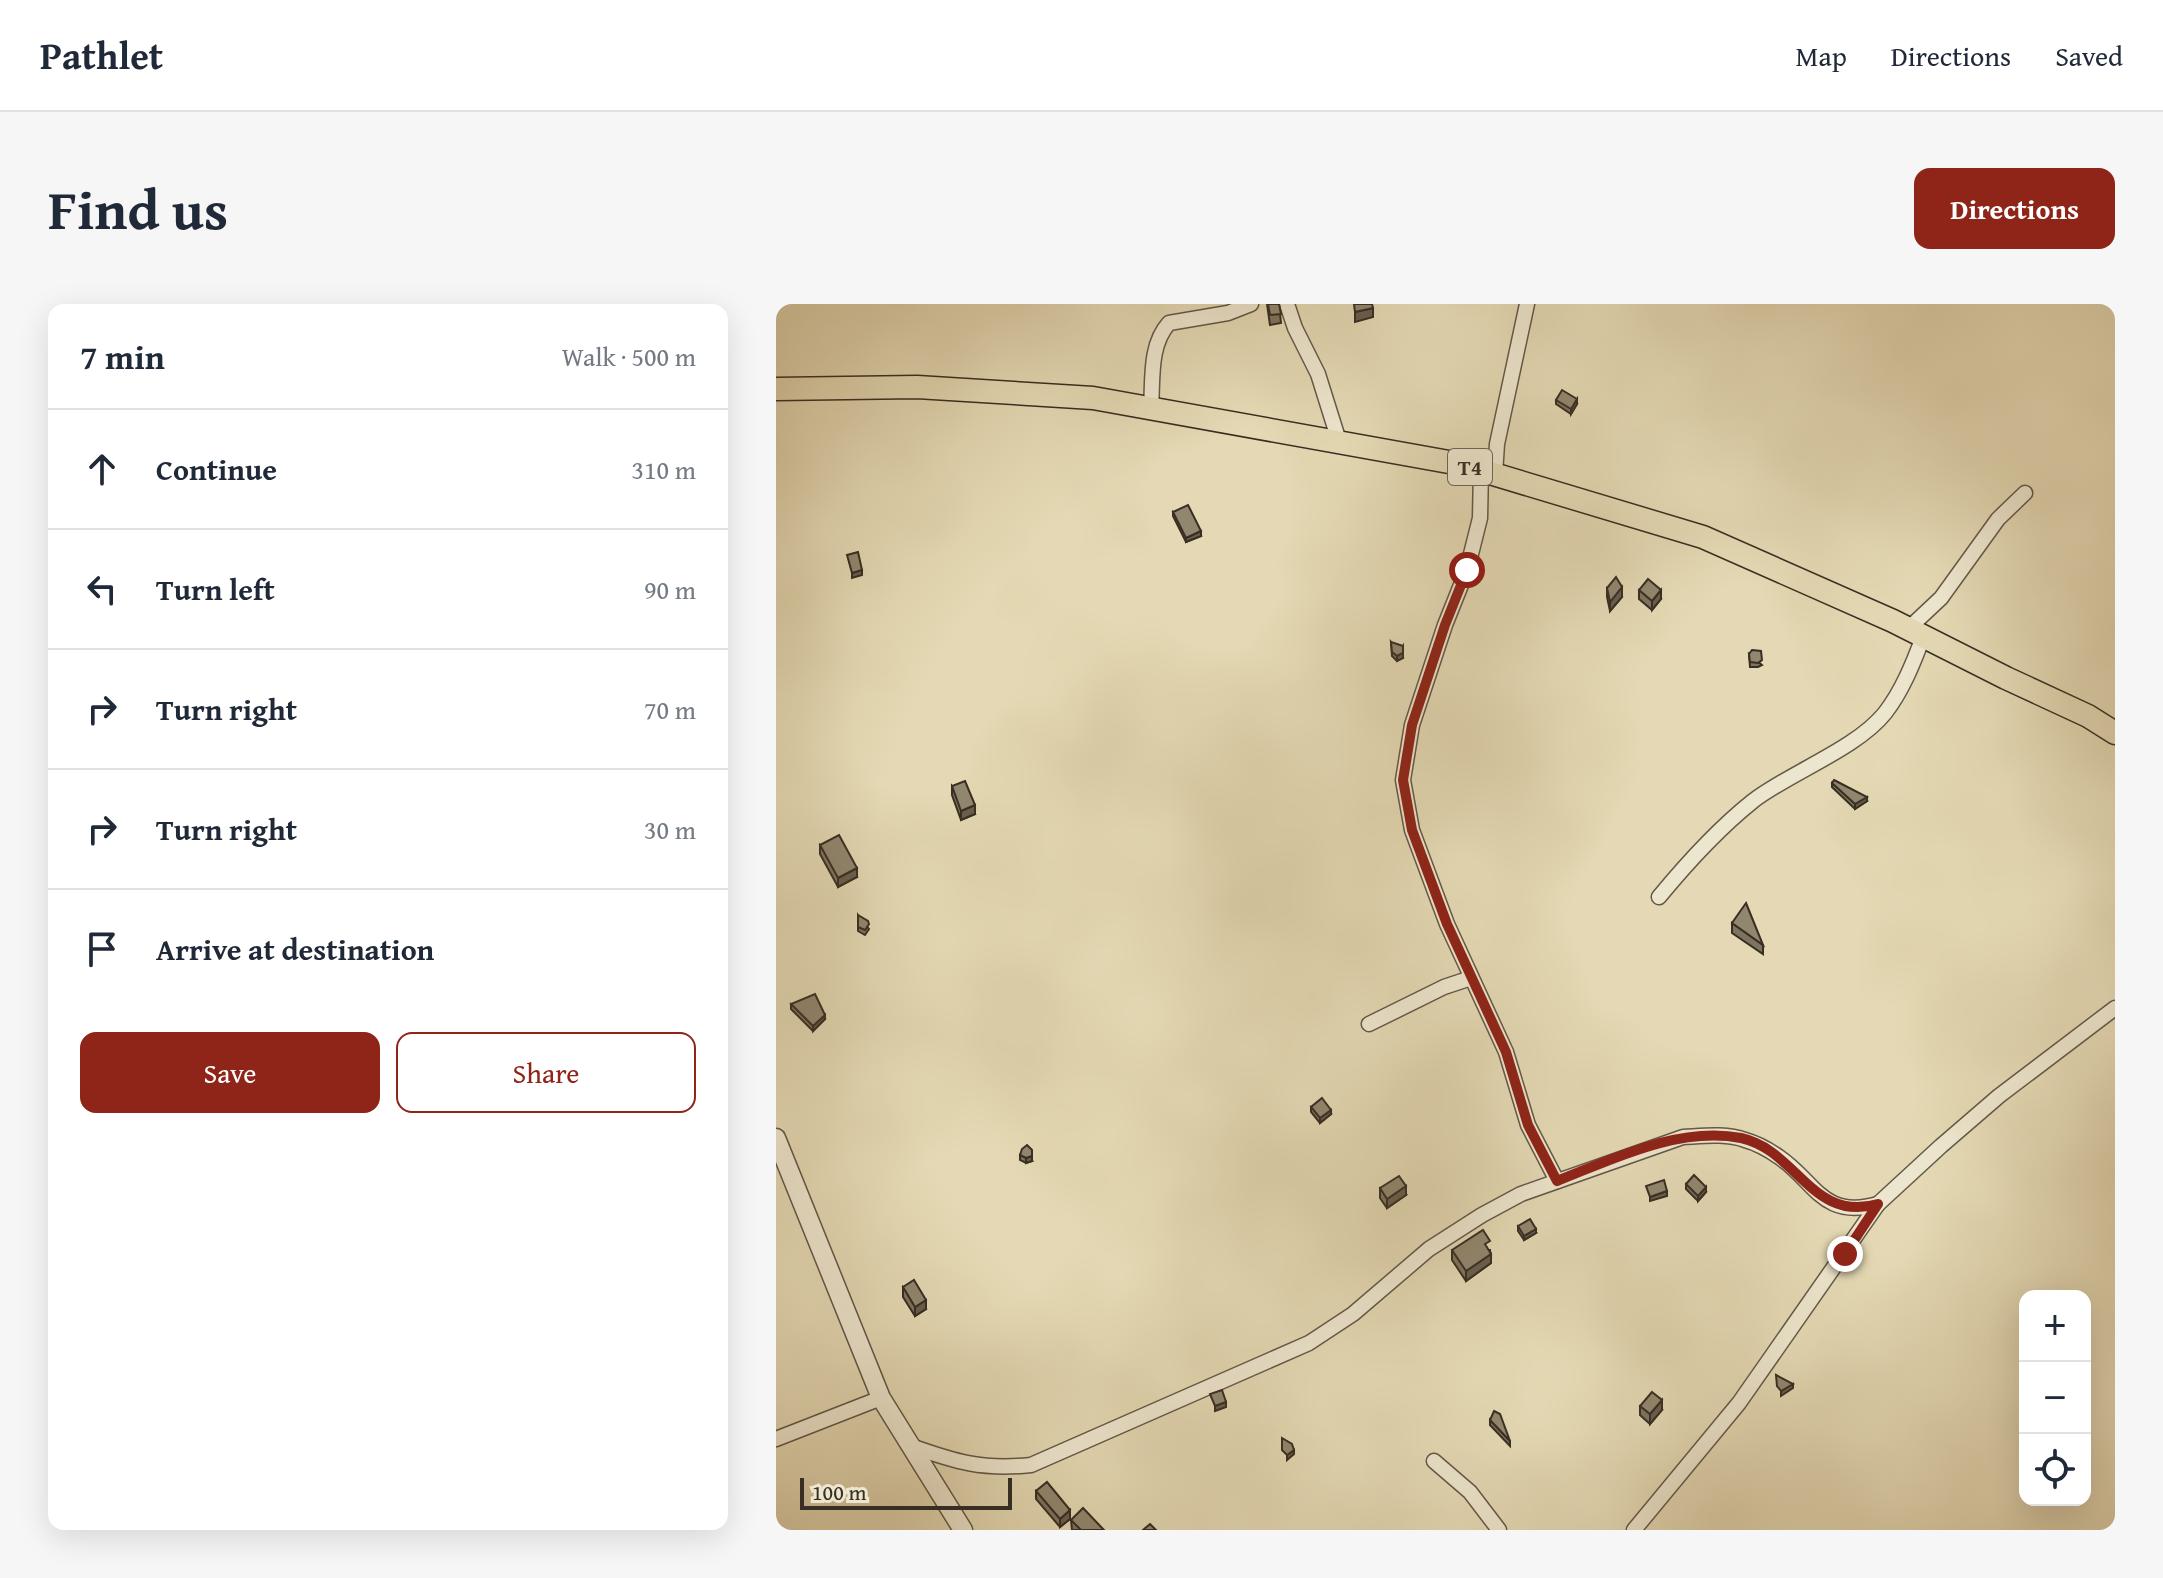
<!DOCTYPE html>
<meta charset="utf-8">
<style>
:root{--surface:#fff;--page:#f6f6f7;--text:#1f2937;--muted:#747a83;--line:#e0e1e3;--accent:#8f2418}
body{margin:0;font-family:"Gentium Book Plus",serif;background:var(--page);color:var(--text)}
.controls{position:absolute;right:24px;bottom:24px;display:grid;overflow:hidden;border-radius:16px;box-shadow:0 8px 32px #0002}
.controls button{width:72px;height:72px;display:grid;place-items:center;padding:0;border:0;border-bottom:2px solid var(--line);background:var(--surface);color:var(--text);font:40px sans-serif}
.scale{position:absolute;left:24px;bottom:20px;width:212px;box-sizing:border-box;padding-left:8px;border:4px solid #382e24;border-top:0;font-size:22px;line-height:28px;white-space:nowrap;color:#382e24;-webkit-text-stroke:6px #ede6ce;paint-order:stroke}
.stop{position:absolute;width:24px;height:24px;margin:-18px;border:6px solid #8f2418;border-radius:50%;background:#fff}
.stop.end{background:#8f2418;border-color:#fff;box-shadow:0 2px 8px #0008}
.list{margin:0;padding:0;list-style:none}
h2{display:flex;justify-content:space-between;align-items:center;height:104px;margin:0;padding:0 32px;font-size:34px}
h2 small{font-size:26px;font-weight:400;color:var(--muted)}
.list li{display:grid;grid-template-columns:52px 1fr auto;gap:24px;align-items:center;box-sizing:border-box;height:120px;padding:0 32px;border-top:2px solid var(--line)}
.list b{display:block;font-size:30px;white-space:nowrap}
.list em{font-size:26px;font-style:normal;color:var(--muted)}
.actions{display:flex;gap:16px;padding:24px 32px}
.actions a{flex:1;padding:18px 0;border:2px solid var(--accent);border-radius:16px;text-align:center;font-size:28px;color:var(--accent)}
.actions .main{background:var(--accent);color:#fff}
.icon{flex:none;width:44px;height:44px;fill:none;stroke:currentColor;stroke-width:2;stroke-linecap:round;stroke-linejoin:round}
.map{position:relative;flex:none;width:1339px;height:1226px;overflow:hidden;border-radius:16px}
header{display:flex;align-items:center;gap:48px;box-sizing:border-box;height:112px;padding:0 40px;background:var(--surface);border-bottom:2px solid var(--line)}
header strong{font-size:38px}
nav{display:flex;gap:44px;margin-inline-start:auto;font-size:28px}
.intro{display:flex;align-items:center;justify-content:space-between;box-sizing:border-box;height:192px;padding:0 48px}
h1{margin:0;font-size:56px}
.button{padding:20px 36px;border-radius:16px;background:var(--accent);color:#fff;font-size:28px;font-weight:700}
main{display:flex;gap:48px;padding:0 48px}
aside{flex:1;background:var(--surface);border-radius:16px;box-shadow:0 8px 32px #0002}
.map>svg:first-child{display:block}
.lines{fill:none;stroke-linecap:round;stroke-linejoin:round}
.minor-casing{stroke:#635948;stroke-width:17}
.tertiary-casing{stroke:#635948;stroke-width:21}
.trunk-casing{stroke:#382e24;stroke-width:25}
.minor{stroke:#ede6ce;stroke-width:14}
.tertiary{stroke:#ede6ce;stroke-width:18}
.trunk{stroke:#e4d9b4;stroke-width:22}
.wall{fill:#7d745f;stroke:#382e24;stroke-width:2}
.shaded-wall{fill:#665e4e;stroke:#382e24;stroke-width:2}
.building{fill:#91876f;stroke:#382e24;stroke-width:2}
.route{stroke:#8f2418;stroke-width:10}
.labels{text-anchor:middle;stroke-width:6;stroke-linejoin:round;paint-order:stroke}
.shield{fill:#ede6ce;stroke:#6e6557;stroke-width:2}
.shield-label{font-size:22px;font-weight:bold;fill:#382e24}
</style>
<header>
<strong>Pathlet</strong>
<nav><a>Map</a><a>Directions</a><a>Saved</a></nav>
</header>
<div class="intro"><h1>Find us</h1><a class="button">Directions</a></div>
<main>
<aside>
<h2>7 min<small>Walk · 500 m</small></h2>
<ul class="list">
<li><svg class="icon" aria-label="ahead" viewBox="0 0 24 24"><path d="M12 20V5M6 11l6-6 6 6"/></svg><div><b>Continue</b></div><em>310 m</em></li>
<li><svg class="icon" aria-label="left" viewBox="0 0 24 24"><path d="M17 20v-9H6M10 6l-5 5 5 5"/></svg><div><b>Turn left</b></div><em>90 m</em></li>
<li><svg class="icon" aria-label="right" viewBox="0 0 24 24"><path d="M7 20v-9h11M14 6l5 5-5 5"/></svg><div><b>Turn right</b></div><em>70 m</em></li>
<li><svg class="icon" aria-label="right" viewBox="0 0 24 24"><path d="M7 20v-9h11M14 6l5 5-5 5"/></svg><div><b>Turn right</b></div><em>30 m</em></li>
<li><svg class="icon" aria-label="arrive" viewBox="0 0 24 24"><path d="M6 21V4h12l-3 4 3 4H6"/></svg><div><b>Arrive at destination</b></div></li>
</ul>
<div class="actions"><a class="main">Save</a><a>Share</a></div>
</aside>
<div class="map">
<svg width="1339" height="1226" viewBox="0 0 1339 1226">
<rect width="100%" height="100%" fill="#e4d9b4"/>
<filter id="stains"><feTurbulence type="fractalNoise" baseFrequency=".0025" numOctaves="4"/><feColorMatrix values="0 0 0 0 .2 0 0 0 0 .09 0 0 0 0 .02 0 0 0 .5 -.17"/></filter>
<radialGradient id="worn" r=".72"><stop offset=".6" stop-color="#630" stop-opacity="0"/><stop offset="1" stop-color="#630" stop-opacity=".3"/></radialGradient>
<g class="lines">
<g class="minor-casing">
<g id="minor">
<polyline points="511,0 519,24 542,70 563,137"/>
<path d="M375,104C377,76 373,41 393,19L452,9L475,0"/>
<polyline points="705,166 704,214 691,266 669,321 636,421 627,476 636,526 671,620 730,748 752,821 781,877"/>
<polyline points="719,170 721,140 751,0"/>
<polyline points="1132,325 1165,294 1222,215 1249,189"/>
<path d="M883,593C911,559 942,525 977,497C1015,468 1080,445 1109,409C1126,387 1137,360 1147,333"/>
<polyline points="593,720 668,683 695,674"/>
<polyline points="0,1135 105,1094"/>
<path d="M135,1142C180,1158 206,1166 255,1161L533,1039L577,1010L653,945L706,911L745,890L907,833C927,832 950,829 969,836C980,839 993,846 1003,853C1039,877 1046,916 1102,900"/>
<polyline points="658,1157 694,1188 723,1226"/>
<polyline points="858,1226 963,1099 1102,900 1165,842 1223,792 1339,704"/>
</g>
</g>
<g class="tertiary-casing">
<polyline id="tertiary" points="0,834 105,1094 187,1226"/>
</g>
<g class="trunk-casing">
<polyline id="trunk" points="0,85 141,83 317,94 684,160 927,233 1117,317 1230,374 1312,412 1339,429"/>
</g>
<use href="#minor" class="minor"/>
<use href="#tertiary" class="tertiary"/>
<use href="#trunk" class="trunk"/>
</g>
<g class="wall">
<polygon points="491,0 503,0 505,19 494,21"/>
<polygon points="780,96 801,100 795,110 780,100"/>
<polygon points="397,208 425,232 410,238 397,212"/>
<polygon points="831,284 846,293 834,307 831,293"/>
<polygon points="863,286 885,295 876,306 863,295"/>
<polygon points="615,338 627,354 621,357 616,352"/>
<polygon points="973,350 986,361 982,363 974,363"/>
<polygon points="1056,479 1091,497 1079,505 1056,483"/>
<polygon points="176,482 199,510 185,516 176,491"/>
<polygon points="44,541 81,573 62,583 44,550"/>
<polygon points="82,611 93,625 89,631 82,627"/>
<polygon points="956,619 987,641 987,650 956,629"/>
<polygon points="15,700 49,715 37,727 15,705"/>
<polygon points="535,803 555,810 544,819 535,808"/>
<polygon points="244,851 256,857 250,859 244,856"/>
<polygon points="910,880 930,888 922,897 910,885"/>
<polygon points="604,884 630,891 611,904 604,894"/>
<polygon points="742,922 760,929 748,936 742,927"/>
<polygon points="676,946 714,946 715,959 690,977 676,956"/>
<polygon points="127,983 150,1005 139,1012 127,993"/>
<polygon points="864,1102 886,1106 874,1120 864,1111"/>
<polygon points="714,1116 734,1137 734,1142 714,1121"/>
<polygon points="260,1187 294,1215 284,1223 260,1195"/>
<polygon points="295,1216 328,1226 296,1226"/>
</g>
<g class="shaded-wall">
<polygon points="597,4 597,13 579,18 579,8"/>
<polygon points="801,95 801,100 795,110 795,105"/>
<polygon points="425,227 425,232 410,238 410,234"/>
<polygon points="86,266 86,271 76,274 76,269"/>
<polygon points="846,283 846,293 834,307 834,298"/>
<polygon points="885,286 885,295 876,306 876,297"/>
<polygon points="627,342 627,354 621,357 621,352"/>
<polygon points="1091,493 1091,497 1079,505 1079,500"/>
<polygon points="199,501 199,510 185,516 185,507"/>
<polygon points="81,564 81,573 62,583 62,574"/>
<polygon points="49,711 49,715 37,727 37,722"/>
<polygon points="555,806 555,810 544,819 544,814"/>
<polygon points="256,852 256,857 250,859 250,854"/>
<polygon points="630,882 630,891 611,904 611,895"/>
<polygon points="930,883 930,888 922,897 922,892"/>
<polygon points="891,887 891,892 874,897 874,893"/>
<polygon points="760,925 760,929 748,936 748,932"/>
<polygon points="715,950 715,959 690,977 690,967"/>
<polygon points="150,996 150,1005 139,1012 139,1003"/>
<polygon points="1017,1080 1017,1084 1005,1092 1005,1087"/>
<polygon points="886,1096 886,1106 874,1120 874,1110"/>
<polygon points="450,1098 450,1103 439,1107 439,1102"/>
<polygon points="518,1146 518,1150 511,1156 511,1151"/>
<polygon points="294,1206 294,1215 284,1223 284,1215"/>
</g>
<g class="building">
<polygon points="492,0 503,0 505,10 494,11"/>
<polygon points="578,0 596,0 597,4 579,8"/>
<polygon points="786,86 801,95 795,105 780,96"/>
<polygon points="412,201 425,227 410,234 397,208"/>
<polygon points="82,248 86,266 76,269 71,251"/>
<polygon points="840,273 846,283 834,298 831,284"/>
<polygon points="872,275 885,286 876,297 863,286"/>
<polygon points="615,338 627,342 627,349 621,352 616,348"/>
<polygon points="976,346 985,347 986,356 982,359 974,358 973,350"/>
<polygon points="1058,476 1091,493 1079,500 1056,479"/>
<polygon points="189,477 199,501 185,507 176,482"/>
<polygon points="63,531 81,564 62,574 44,541"/>
<polygon points="970,599 987,641 956,619"/>
<polygon points="82,611 92,617 93,620 89,626 82,623"/>
<polygon points="39,690 49,711 37,722 15,700"/>
<polygon points="546,794 555,806 544,814 535,803"/>
<polygon points="251,841 256,846 256,852 250,854 244,851 246,845"/>
<polygon points="918,871 930,883 922,892 910,880"/>
<polygon points="623,872 630,882 611,895 604,884"/>
<polygon points="888,876 891,887 874,893 870,882"/>
<polygon points="754,915 760,925 748,932 742,922"/>
<polygon points="707,926 714,937 709,940 715,950 690,967 676,946"/>
<polygon points="138,976 150,996 139,1003 127,983"/>
<polygon points="1000,1071 1017,1080 1005,1087 1001,1082"/>
<polygon points="446,1086 450,1098 439,1102 434,1090"/>
<polygon points="876,1088 886,1096 874,1110 864,1102"/>
<polygon points="718,1107 724,1110 734,1137 714,1116"/>
<polygon points="506,1134 516,1140 518,1146 511,1151 506,1146"/>
<polygon points="271,1178 294,1206 284,1215 260,1187"/>
<polygon points="307,1204 328,1226 305,1226 295,1216"/>
<polygon points="374,1220 380,1226 367,1226"/>
</g>
<g class="lines">
<path class="route" d="M691,266L669,321L636,421L627,476L636,526L671,620L730,748L752,821L781,877C837,855 903,822 965,834C1021,846 1036,919 1102,900L1069,950"/>
</g>
<g class="labels">
<rect class="shield" x="672" y="145" width="44" height="36" rx="6"/>
<g class="shield-label">
<text x="694" y="171">T4</text>
</g>
</g>
<rect width="100%" height="100%" filter="url(#stains)"/>
<rect width="100%" height="100%" fill="url(#worn)"/>
</svg>
<div class="controls">
<button>+</button>
<button>−</button>
<button><svg class="icon" aria-label="locate" viewBox="0 0 24 24"><circle cx="12" cy="12" r="6"/><path d="M12 2v4M12 18v4M2 12h4M18 12h4"/></svg></button>
</div>
<div class="scale">100 m</div>
<div class="stop" style="left:691px;top:266px"></div>
<div class="stop end" style="left:1069px;top:950px"></div>
</div>
</main>
